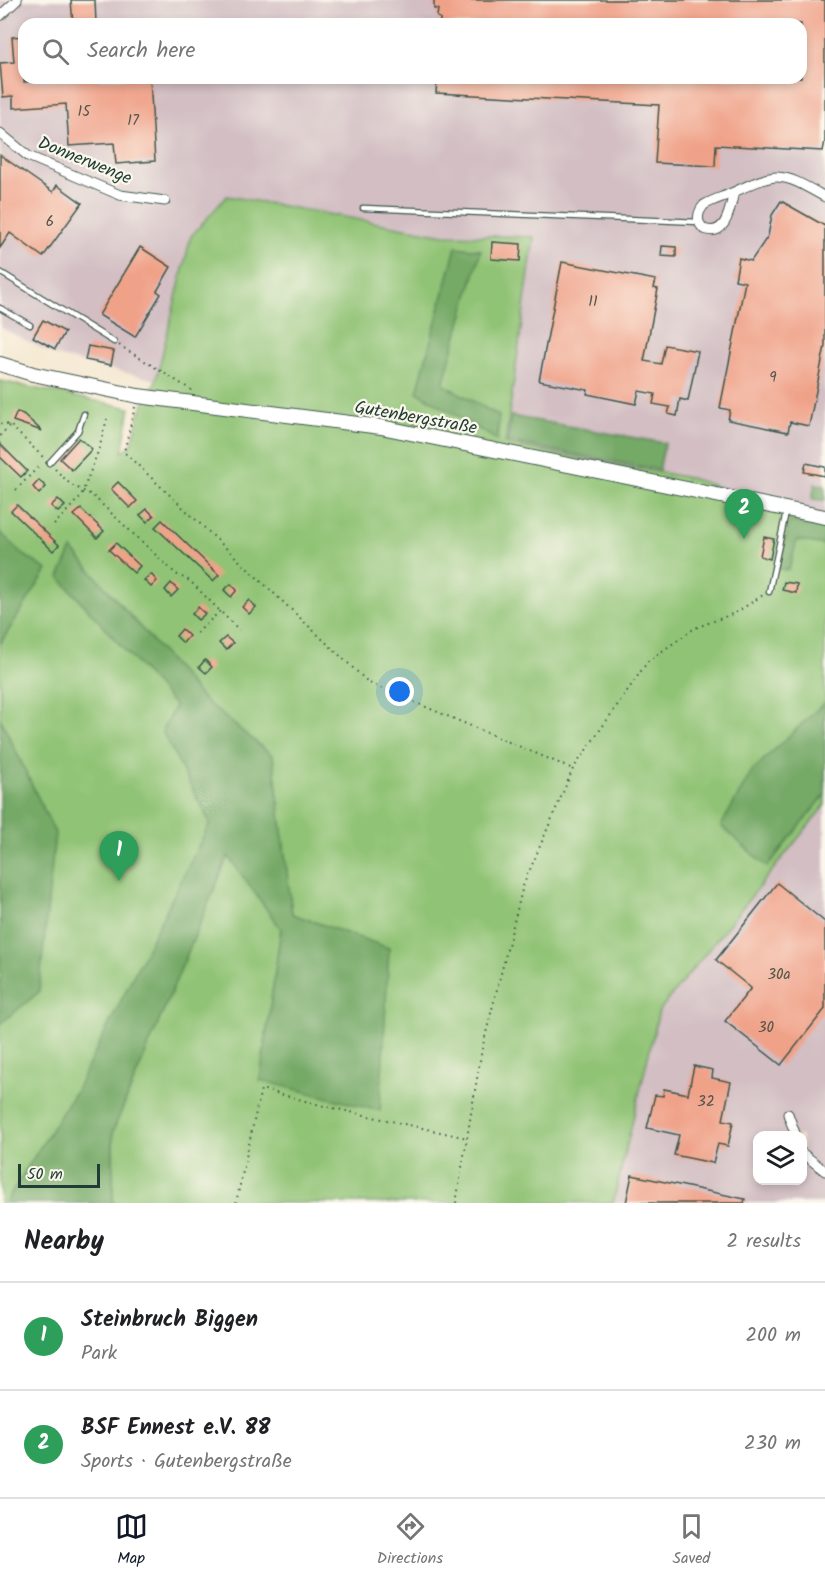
<!DOCTYPE html>
<meta charset="utf-8">
<style>
:root{--surface:#fff;--page:#f2f2f2;--text:#202124;--muted:#757577;--line:#e0e0e0;--accent:#111827}
body{margin:0;font-family:Kalam,sans-serif;background:var(--page);color:var(--text)}
.controls{position:absolute;right:18px;bottom:18px;display:grid;overflow:hidden;border-radius:12px;box-shadow:0 3px 9px #0003}
.controls button{width:54px;height:54px;display:grid;place-items:center;padding:0;border:0;border-bottom:2px solid var(--line);background:var(--surface);color:var(--text);font:30px sans-serif}
.scale{position:absolute;left:18px;bottom:15px;width:82px;box-sizing:border-box;padding-left:6px;border:3px solid #1f3d34;border-top:0;font-size:16px;line-height:21px;white-space:nowrap;color:#1f3d34;-webkit-text-stroke:4px #fbf7ec;paint-order:stroke}
.you{position:absolute;left:400px;top:692px;width:21px;height:21px;margin:-15px;border:4px solid #fff;border-radius:50%;background:#1a73e8;box-shadow:0 0 0 9px #1a73e833}
.badge{display:grid;place-items:center;width:39px;height:39px;border-radius:50%;background:var(--accent);color:#fff;font-size:20px;font-weight:700}
.pin{position:absolute;translate:-50% -50px;filter:drop-shadow(0 2px 3px #0008)}
.pin::after{content:'';position:absolute;top:32px;width:21px;height:18px;background:inherit;clip-path:polygon(0 0,100% 0,50% 100%)}
.list{margin:0;padding:0;list-style:none}
h2{display:flex;justify-content:space-between;align-items:center;height:78px;margin:0;padding:0 24px;font-size:26px}
h2 small{font-size:20px;font-weight:400;color:var(--muted)}
.list li{display:grid;grid-template-columns:39px 1fr auto;gap:18px;align-items:center;box-sizing:border-box;height:108px;padding:0 24px;border-top:2px solid var(--line)}
.list b{display:block;font-size:22px;white-space:nowrap}
.list p{margin:0;font-size:20px;white-space:nowrap;color:var(--muted)}
.list em{font-size:20px;font-style:normal;color:var(--muted)}
.icon{flex:none;width:33px;height:33px;fill:none;stroke:currentColor;stroke-width:2;stroke-linecap:round;stroke-linejoin:round}
.map{position:relative;flex:none;width:825px;height:1203px;overflow:hidden}
.search{position:absolute;background:var(--surface);box-shadow:0 3px 9px #0003;left:18px;right:18px;top:18px;height:66px;display:flex;align-items:center;gap:15px;box-sizing:border-box;padding:0 21px;border-radius:18px;color:var(--muted);font-size:22px}
.sheet{height:294px;background:var(--surface)}
nav{display:flex;justify-content:space-around;align-items:center;box-sizing:border-box;height:84px;border-top:2px solid var(--line);background:var(--surface);font-size:16px;color:var(--muted)}
nav a{display:grid;justify-items:center;gap:3px}
nav .on{color:var(--accent)}
.map>svg:first-child{display:block}
.industrial{fill:#d2bec3;fill-rule:evenodd}
.green{fill:#90c374;stroke:#588054;stroke-width:1.5}
.forest{fill:#74a966;stroke:#4a734d;stroke-width:1.5}
.building{fill:#f0a289}
.lines{fill:none;stroke-linecap:round;stroke-linejoin:round}
.lane-casing{stroke:#3f564b;stroke-width:7}
.street-casing{stroke:#3f564b;stroke-width:11}
.secondary-casing{stroke:#3f564b;stroke-width:16}
.path{stroke:#3f564b;stroke-width:2;stroke-dasharray:1.5 4.5;stroke-linecap:butt}
.lane{stroke:#fff;stroke-width:4.5}
.street{stroke:#fff;stroke-width:9}
.secondary{stroke:#fff;stroke-width:14}
.labels{text-anchor:middle;stroke-width:4.5;stroke-linejoin:round;paint-order:stroke}
.number-label{font-size:15px;fill:#535649}
.street-label{font-size:18px;fill:#1f3d34;stroke:#fbf7ec}
</style>
<div class="map">
<svg width="825" height="1203" viewBox="0 0 825 1203">
<rect width="100%" height="100%" fill="#fbf7ec"/>
<filter id="ink" filterUnits="userSpaceOnUse"><feTurbulence type="fractalNoise" baseFrequency=".0167" numOctaves="2"/><feDisplacementMap in="SourceGraphic" scale="12" xChannelSelector="R" yChannelSelector="G"/><feConvolveMatrix kernelMatrix="1 2 1 2 8 2 1 2 1" color-interpolation-filters="sRGB"/></filter>
<filter id="wash" filterUnits="userSpaceOnUse"><feTurbulence type="fractalNoise" baseFrequency=".008" numOctaves="4" result="noise"/><feDisplacementMap in="SourceGraphic" scale="24" xChannelSelector="R" yChannelSelector="G"/><feGaussianBlur stdDeviation="1.35" result="paint"/><feColorMatrix in="noise" values="0 0 0 0 0 0 0 0 0 0 0 0 0 0 0 0 0 1.4 0 .05"/><feComposite in="paint" operator="in"/></filter>
<g filter="url(#wash)">
<rect width="100%" height="100%" fill="#f4e6ce"/>
<g class="industrial">
<path d="M0,0H825V518L787,509L690,478L505,444L533,237L444,235L227,196L191,236L156,380L56,356L0,327ZM24,24H801V78H24Z"/>
<path d="M825,805V1203H613L659,1011ZM758,1136H802V1180H758Z"/>
</g>
<polygon class="green" points="227,196 444,235 534,237 505,444 690,478 787,509 825,518 825,805 659,1011 613,1203 113,1203 113,1131 228,856 281,928 260,1080 389,949 292,914 273,756 87,1153 102,1203 0,1203 0,993 35,791 0,718 0,381 130,408 122,452 132,444 139,414 156,380 191,236"/>
<g class="forest">
<polygon points="456,247 481,250 443,384 499,416 497,440 417,392"/>
<polygon points="511,416 665,443 659,470 507,442"/>
<polygon points="815,484 825,485 825,501 812,499"/>
<polygon points="790,521 825,528 825,545 797,540 789,570 778,569"/>
<polygon points="0,532 21,553 47,570 0,644"/>
<polygon points="72,549 204,700 273,756 292,914 389,948 380,1111 260,1080 281,929 228,856 113,1131 113,1203 5,1203 75,1092 210,823 162,731 175,706 59,577"/>
<polygon points="825,702 825,795 767,867 721,826 752,771"/>
<polygon points="0,718 55,833 39,992 0,1024"/>
</g>
<g id="blocks">
<g class="building">
<polygon points="71,0 95,0 96,24 73,24"/>
<polygon points="434,0 825,0 825,141 823,151 716,145 715,166 655,163 659,105 436,93 437,78 801,78 801,24 440,24 440,18 437,17 438,9 434,9"/>
<polygon points="24,36 24,82 81,78 99,78 99,80 150,78 155,161 116,164 114,143 69,146 66,104 13,108 13,96 3,97 0,63 14,62 12,37"/>
<polygon points="0,155 53,192 57,185 82,203 43,257 10,233 0,248"/>
<polygon points="781,201 825,226 825,346 809,426 790,422 788,432 728,420 730,410 720,408 745,282 735,280 739,258 751,261 768,236 772,215"/>
<polygon points="492,242 521,244 520,261 491,259"/>
<polygon points="662,246 676,247 676,257 661,256"/>
<polygon points="140,247 171,267 157,291 161,294 135,337 99,315"/>
<polygon points="562,262 656,280 654,288 658,289 644,361 661,364 665,345 698,351 688,401 680,399 677,416 668,414 670,407 653,404 655,394 639,391 636,404 587,394 588,390 539,381"/>
<polygon points="43,320 65,332 55,349 33,337"/>
<polygon points="88,346 114,351 111,365 85,360"/>
<polygon points="17,412 23,414 42,431 13,421"/>
<polygon points="79,438 92,449 72,470 60,459"/>
<polygon points="0,444 27,471 21,477 0,457"/>
<polygon points="806,463 825,467 825,476 804,472"/>
<polygon points="39,480 46,487 39,494 33,487"/>
<polygon points="118,482 137,501 130,508 111,489"/>
<polygon points="58,499 65,506 58,512 51,506"/>
<polygon points="17,505 59,545 53,551 11,511"/>
<polygon points="81,509 104,531 97,538 74,515"/>
<polygon points="147,509 154,516 147,522 140,515"/>
<polygon points="162,520 219,575 213,581 155,527"/>
<polygon points="764,537 774,539 770,559 760,556"/>
<polygon points="116,543 140,566 134,573 109,550"/>
<polygon points="151,574 157,581 151,587 144,580"/>
<polygon points="784,582 797,584 796,593 782,590"/>
<polygon points="171,583 178,590 171,597 165,590"/>
<polygon points="231,584 237,590 231,597 224,590"/>
<polygon points="249,600 256,607 249,614 242,607"/>
<polygon points="198,607 205,614 198,620 192,614"/>
<polygon points="182,629 189,636 183,643 176,636"/>
<polygon points="226,637 233,643 226,650 219,643"/>
<polygon points="205,660 212,667 206,673 199,667"/>
<polygon points="777,883 825,922 825,1009 781,1065 725,1021 751,988 716,960"/>
<polygon points="694,1066 713,1070 712,1078 731,1082 723,1120 733,1122 728,1146 718,1144 713,1163 674,1155 679,1135 647,1128 655,1095 663,1096 664,1089 688,1094"/>
<polygon points="632,1175 745,1199 744,1203 626,1203"/>
</g>
</g>
</g>
<g filter="url(#ink)">
<use href="#blocks" fill-opacity="0" stroke="#3f564b" stroke-width="1.5"/>
<g class="lines">
<g class="lane-casing">
<g id="lane">
<polyline points="363,208 699,222"/>
<polyline points="0,272 114,342"/>
<polyline points="0,308 30,325"/>
<polyline points="49,463 78,431 84,414"/>
<polyline points="769,592 786,512"/>
</g>
</g>
<g class="street-casing">
<g id="street">
<polyline points="0,16 17,0"/>
<polyline points="0,133 28,156 120,195 165,201"/>
<path d="M734,192C730,207 727,238 704,229C696,222 697,213 704,205C714,199 724,197 734,192C780,170 782,173 825,197"/>
<polyline points="788,1114 796,1136"/>
<polyline points="802,1153 825,1171"/>
</g>
</g>
<g class="secondary-casing">
<polyline id="secondary" points="0,364 33,374 138,396 381,427 825,517"/>
</g>
<g class="path">
<polyline points="119,345 193,391"/>
<polyline points="135,407 124,452 369,683 573,769"/>
<polyline points="0,424 10,425 45,459"/>
<polyline points="0,436 10,425"/>
<polyline points="55,469 71,485 92,495 176,574 190,581 239,630"/>
<polyline points="16,490 41,464"/>
<polyline points="54,525 81,496 99,449 107,419"/>
<polyline points="197,633 220,611"/>
<polyline points="236,1203 261,1089 324,1106 467,1138"/>
<polyline points="456,1203 482,1049 523,886 573,769 648,661 695,628 735,613 763,595"/>
</g>
<use href="#lane" class="lane"/>
<use href="#street" class="street"/>
<use href="#secondary" class="secondary"/>
</g>
</g>
<g class="labels">
<g class="number-label">
<text x="84" y="116">15</text>
<text x="133" y="125">17</text>
<text x="50" y="226">6</text>
<text x="593" y="306">11</text>
<text x="773" y="382">9</text>
<text x="779" y="979">30a</text>
<text x="766" y="1032">30</text>
<text x="706" y="1106">32</text>
</g>
<g class="street-label">
<text transform="translate(85 160) rotate(22)" y="6">Donnerwenge</text>
<text transform="translate(416 417) rotate(10)" y="6">Gutenbergstraße</text>
</g>
</g>
</svg>
<div class="controls">
<button><svg class="icon" aria-label="layers" viewBox="0 0 24 24"><path d="M12 4l9 5-9 5-9-5zM3 14l9 5 9-5"/></svg></button>
</div>
<div class="scale">50 m</div>
<div class="you"></div>
<div class="pin badge" style="left:119px;top:881px;background:#2e9e5b">1</div>
<div class="pin badge" style="left:744px;top:539px;background:#2e9e5b">2</div>
<div class="search"><svg class="icon" aria-label="search" viewBox="0 0 24 24"><circle cx="10" cy="10" r="6"/><path d="M15 15l6 6"/></svg>Search here</div>
</div>
<section class="sheet">
<h2>Nearby<small>2 results</small></h2>
<ul class="list">
<li><span class="badge" style="background:#2e9e5b">1</span><div><b>Steinbruch Biggen</b><p>Park</p></div><em>200 m</em></li>
<li><span class="badge" style="background:#2e9e5b">2</span><div><b>BSF Ennest e.V. 88</b><p>Sports · Gutenbergstraße</p></div><em>230 m</em></li>
</ul>
</section>
<nav>
<a class="on"><svg class="icon" aria-label="map" viewBox="0 0 24 24"><path d="M3 6l6-2 6 2 6-2v14l-6 2-6-2-6 2zM9 4v14M15 6v14"/></svg>Map</a>
<a><svg class="icon" aria-label="directions" viewBox="0 0 24 24"><path d="M12 3l9 9-9 9-9-9zM9 14v-3h6M13 9l2 2-2 2"/></svg>Directions</a>
<a><svg class="icon" aria-label="saved" viewBox="0 0 24 24"><path d="M7 4h10v16l-5-4-5 4z"/></svg>Saved</a>
</nav>
